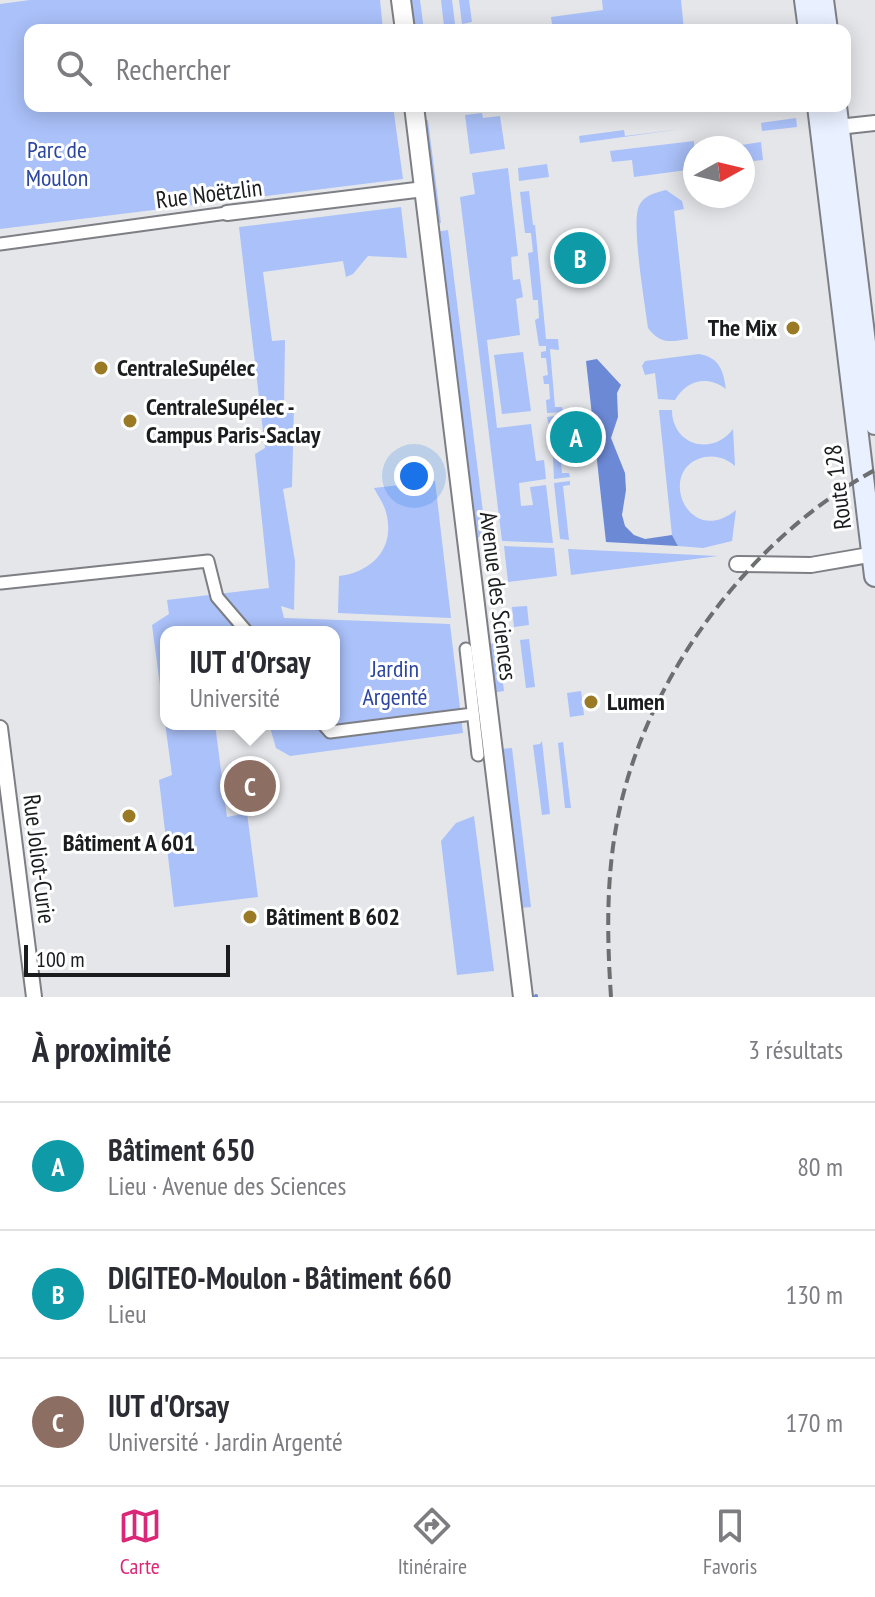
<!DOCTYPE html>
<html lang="fr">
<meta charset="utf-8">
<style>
:root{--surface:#fff;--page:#f2f2f3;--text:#2b2b33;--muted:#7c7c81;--line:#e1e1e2;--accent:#db2777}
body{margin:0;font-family:"PT Sans Narrow",sans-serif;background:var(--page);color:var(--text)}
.compass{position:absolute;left:683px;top:136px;width:72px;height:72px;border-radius:50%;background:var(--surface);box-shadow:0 4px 20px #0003;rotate:82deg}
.scale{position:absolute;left:24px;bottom:20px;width:206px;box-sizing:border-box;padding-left:8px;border:4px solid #1b1c1e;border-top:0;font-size:22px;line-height:28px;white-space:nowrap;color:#1b1c1e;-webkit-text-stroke:6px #fff;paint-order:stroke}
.you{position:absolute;left:414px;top:476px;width:28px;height:28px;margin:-20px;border:6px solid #fff;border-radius:50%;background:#1a73e8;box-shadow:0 0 0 12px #1a73e833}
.badge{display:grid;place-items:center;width:52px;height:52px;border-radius:50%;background:var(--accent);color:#fff;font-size:26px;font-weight:700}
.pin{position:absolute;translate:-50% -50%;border:4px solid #fff;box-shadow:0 2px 8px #0006}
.popup{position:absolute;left:160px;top:626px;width:180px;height:104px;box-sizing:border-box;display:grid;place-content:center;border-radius:16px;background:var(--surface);filter:drop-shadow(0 2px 6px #0005);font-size:26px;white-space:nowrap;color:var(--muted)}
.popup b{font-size:30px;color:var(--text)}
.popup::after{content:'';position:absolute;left:50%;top:100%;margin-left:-16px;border:16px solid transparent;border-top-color:var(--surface)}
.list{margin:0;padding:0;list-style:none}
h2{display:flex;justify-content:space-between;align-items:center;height:104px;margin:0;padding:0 32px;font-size:34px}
h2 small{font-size:26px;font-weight:400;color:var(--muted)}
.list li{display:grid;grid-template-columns:52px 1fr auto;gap:24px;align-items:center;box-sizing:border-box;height:128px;padding:0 32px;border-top:2px solid var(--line)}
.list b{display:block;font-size:30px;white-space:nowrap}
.list p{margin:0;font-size:26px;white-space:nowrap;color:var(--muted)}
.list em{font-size:26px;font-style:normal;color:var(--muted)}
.icon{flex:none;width:44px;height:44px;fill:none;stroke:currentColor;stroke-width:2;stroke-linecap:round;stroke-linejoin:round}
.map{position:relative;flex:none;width:875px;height:997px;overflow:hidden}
.search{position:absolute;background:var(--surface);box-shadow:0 4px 20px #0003;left:24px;right:24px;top:24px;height:88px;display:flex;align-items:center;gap:20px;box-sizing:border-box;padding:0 28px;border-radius:16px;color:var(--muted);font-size:30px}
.sheet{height:488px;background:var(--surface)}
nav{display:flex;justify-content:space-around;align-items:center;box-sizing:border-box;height:112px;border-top:2px solid var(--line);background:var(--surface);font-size:22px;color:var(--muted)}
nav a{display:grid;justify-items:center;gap:4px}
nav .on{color:var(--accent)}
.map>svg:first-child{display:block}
.green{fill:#aac1f9}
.water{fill:#6c89d5}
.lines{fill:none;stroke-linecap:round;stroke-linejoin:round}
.stream{stroke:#6c89d5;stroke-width:4}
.pedestrian-casing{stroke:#7e7f84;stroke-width:15}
.minor-casing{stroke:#7e7f84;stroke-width:18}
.tertiary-casing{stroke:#7e7f84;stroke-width:22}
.secondary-casing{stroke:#7e7f84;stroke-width:24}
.pedestrian{stroke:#fff;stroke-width:11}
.minor{stroke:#fff;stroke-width:14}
.tertiary{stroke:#fff;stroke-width:18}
.secondary{stroke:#e9f0ff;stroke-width:20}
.rail{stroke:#6c6e70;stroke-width:4;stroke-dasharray:12 6;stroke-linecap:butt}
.poi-dot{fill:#9a7a24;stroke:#fff;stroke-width:3}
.labels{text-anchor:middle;stroke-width:6;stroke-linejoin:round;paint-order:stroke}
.park-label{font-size:24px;fill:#2b45a0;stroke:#fff}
.street-label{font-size:24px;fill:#1b1c1e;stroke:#fff}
.poi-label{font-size:24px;font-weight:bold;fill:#1b1c1e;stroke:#fff;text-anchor:start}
</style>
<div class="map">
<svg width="875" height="997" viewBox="0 0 875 997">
<rect width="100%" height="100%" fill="#e4e6ea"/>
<g class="green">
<polygon points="30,0 380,0 383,30 30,30 30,106 393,106 403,179 0,229 0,4"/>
<polygon points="407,0 420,0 424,30 411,30"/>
<polygon points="441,0 452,0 455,24 444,26"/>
<polygon points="459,0 469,0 472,22 462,24"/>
<polygon points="602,0 681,0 684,30 553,30 551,17 603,10"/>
<polygon points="482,113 483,118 500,116 505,149 470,154 465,115"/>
<polygon points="796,118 797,127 762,131 761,123"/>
<polygon points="422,120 428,120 441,223 435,224"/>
<polygon points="681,129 580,143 579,136 624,130 625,136"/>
<polygon points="694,141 695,169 634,177 632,160 612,162 610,151"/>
<polygon points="761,142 763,160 743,162 743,148 722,148"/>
<polygon points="547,164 549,177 519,181 518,168"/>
<polygon points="508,168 518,256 511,257 513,280 520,279 523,297 516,299 520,335 487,340 497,428 531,424 536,461 544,460 546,479 519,483 521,506 533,505 530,487 546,485 553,543 502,541 460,197 475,194 472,173"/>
<path d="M666,190L682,201L684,209L674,211L688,339C669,342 660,344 648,328C645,304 631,223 639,206C644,195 655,193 666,190Z"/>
<polygon points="529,191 533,225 535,225 546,339 558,339 559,350 550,349 555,407 562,407 563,412 547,413 546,400 550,399 549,384 544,384 543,376 548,375 546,358 541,358 541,352 546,351 546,346 539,346 535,320 539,318 538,300 533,300 528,253 533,252 531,233 525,233 520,192"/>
<polygon points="401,207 407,258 368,256 353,274 346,277 343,261 263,272 272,341 285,340 284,406 294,406 292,487 283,489 295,561 294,610 281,606 284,618 450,624 463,733 290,756 276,748 269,724 334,724 334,632 166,632 166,724 215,724 227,817 247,813 258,897 174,907 159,780 172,775 152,625 169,614 167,600 269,588 255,454 265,448 239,227"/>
<polygon points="448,230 486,536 474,538 436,232"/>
<polygon points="523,352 531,411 502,414 494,355"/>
<path d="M699,354C720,358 723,370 726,389C707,375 687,380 675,400L658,399L655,373L645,375L642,366L645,361Z"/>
<path d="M659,410H672C672,445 712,457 733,429L735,466C727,459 717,455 705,457C655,467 687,550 736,510L732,541L703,548L678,546L672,535Z"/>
<polygon points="563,415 563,419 557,420 562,473 569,473 570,477 554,479 552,437 547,417"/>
<path d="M435,481L451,618L338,613L339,576C372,572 396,548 386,512C384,504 378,496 374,488Z"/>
<polygon points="570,481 570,485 563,486 569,540 560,539 554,483"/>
<polygon points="504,546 554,548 557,576 508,582"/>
<polygon points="568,549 718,556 571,575"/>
<polygon points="527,606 529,625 514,627 512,607"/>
<polygon points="529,639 535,687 526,688 520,640"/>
<polygon points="498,643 504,691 492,693 486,644"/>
<polygon points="581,691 584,715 570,717 567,693"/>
<polygon points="542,741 550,814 542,815 533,745 540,744"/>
<polygon points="563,742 571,808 565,808 558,743"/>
<polygon points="512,748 531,907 519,908 500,749"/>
<polygon points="474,816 494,971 457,975 441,841 456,823"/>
</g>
<polygon class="water" points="597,359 621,385 617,393 618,417 611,438 625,473 626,490 622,515 625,526 634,535 645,539 672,535 678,546 606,542 586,361"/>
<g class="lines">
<polyline class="stream" points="536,996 536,997"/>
<g class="pedestrian-casing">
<g id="pedestrian">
<polyline points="0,244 227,213"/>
<polyline points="1,583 208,561 217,597 247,632"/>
<polyline points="466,649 478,755"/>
<polyline points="323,724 330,732 473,714"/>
</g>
</g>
<g class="minor-casing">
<g id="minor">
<polyline points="838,127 875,123"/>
<polyline points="227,213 424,189"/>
<polyline points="737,564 811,565 875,554"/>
<polyline points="0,728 34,997"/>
</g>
</g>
<g class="tertiary-casing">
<g id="tertiary">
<polyline points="401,0 405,30"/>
<polyline points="414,106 523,997"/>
</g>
</g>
<g class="secondary-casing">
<g id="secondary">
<polyline points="805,0 809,30"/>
<polyline points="823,0 827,30"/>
<polyline points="818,106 875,576"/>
<polyline points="836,106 875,424"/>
</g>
</g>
<use href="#pedestrian" class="pedestrian"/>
<use href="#minor" class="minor"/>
<use href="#tertiary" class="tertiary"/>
<use href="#secondary" class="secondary"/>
<path class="rail" d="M611,997C607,938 606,880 617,822C644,680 748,539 875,470"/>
</g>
<g class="poi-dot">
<circle cx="793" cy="328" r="8"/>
<circle cx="101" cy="368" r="8"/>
<circle cx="130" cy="421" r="8"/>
<circle cx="591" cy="702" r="8"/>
<circle cx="129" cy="816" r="8"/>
<circle cx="250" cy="917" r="8"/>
</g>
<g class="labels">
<g class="park-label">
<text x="57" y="158">Parc de<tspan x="57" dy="28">Moulon</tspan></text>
<text x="395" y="677">Jardin<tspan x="395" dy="28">Argenté</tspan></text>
</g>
<g class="street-label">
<text transform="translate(209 194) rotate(-7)" y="8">Rue Noëtzlin</text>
<text transform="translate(838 487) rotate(-97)" y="8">Route 128</text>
<text transform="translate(498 596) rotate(83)" y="8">Avenue des Sciences</text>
<text transform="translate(39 859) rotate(83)" y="8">Rue Joliot-Curie</text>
</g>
<g class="poi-label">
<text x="777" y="336" text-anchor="end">The Mix</text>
<text x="117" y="376">CentraleSupélec</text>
<text x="146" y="415">CentraleSupélec -<tspan x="146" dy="28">Campus Paris-Saclay</tspan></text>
<text x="607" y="710">Lumen</text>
<text x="129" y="851" text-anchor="middle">Bâtiment A 601</text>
<text x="266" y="925">Bâtiment B 602</text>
</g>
</g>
</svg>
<svg class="compass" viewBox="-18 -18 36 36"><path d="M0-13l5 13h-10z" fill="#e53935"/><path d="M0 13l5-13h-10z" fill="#7c7c81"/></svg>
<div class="scale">100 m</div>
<div class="you"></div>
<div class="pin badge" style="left:576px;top:437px;background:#0f9aa8">A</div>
<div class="pin badge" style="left:580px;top:258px;background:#0f9aa8">B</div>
<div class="pin badge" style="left:250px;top:786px;background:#8d6e63">C</div>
<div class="popup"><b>IUT d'Orsay</b>Université</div>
<div class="search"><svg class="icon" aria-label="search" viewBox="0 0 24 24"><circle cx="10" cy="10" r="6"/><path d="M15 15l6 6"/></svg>Rechercher</div>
</div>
<section class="sheet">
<h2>À proximité<small>3 résultats</small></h2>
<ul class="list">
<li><span class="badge" style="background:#0f9aa8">A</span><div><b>Bâtiment 650</b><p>Lieu · Avenue des Sciences</p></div><em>80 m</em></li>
<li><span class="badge" style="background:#0f9aa8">B</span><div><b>DIGITEO-Moulon - Bâtiment 660</b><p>Lieu</p></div><em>130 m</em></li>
<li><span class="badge" style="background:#8d6e63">C</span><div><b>IUT d'Orsay</b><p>Université · Jardin Argenté</p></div><em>170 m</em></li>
</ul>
</section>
<nav>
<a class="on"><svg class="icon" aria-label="map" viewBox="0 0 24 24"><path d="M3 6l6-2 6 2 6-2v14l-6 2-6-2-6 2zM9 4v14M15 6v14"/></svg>Carte</a>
<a><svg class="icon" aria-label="directions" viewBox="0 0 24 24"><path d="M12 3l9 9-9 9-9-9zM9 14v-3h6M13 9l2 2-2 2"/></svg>Itinéraire</a>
<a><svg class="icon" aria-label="saved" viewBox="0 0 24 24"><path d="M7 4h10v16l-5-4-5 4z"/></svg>Favoris</a>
</nav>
